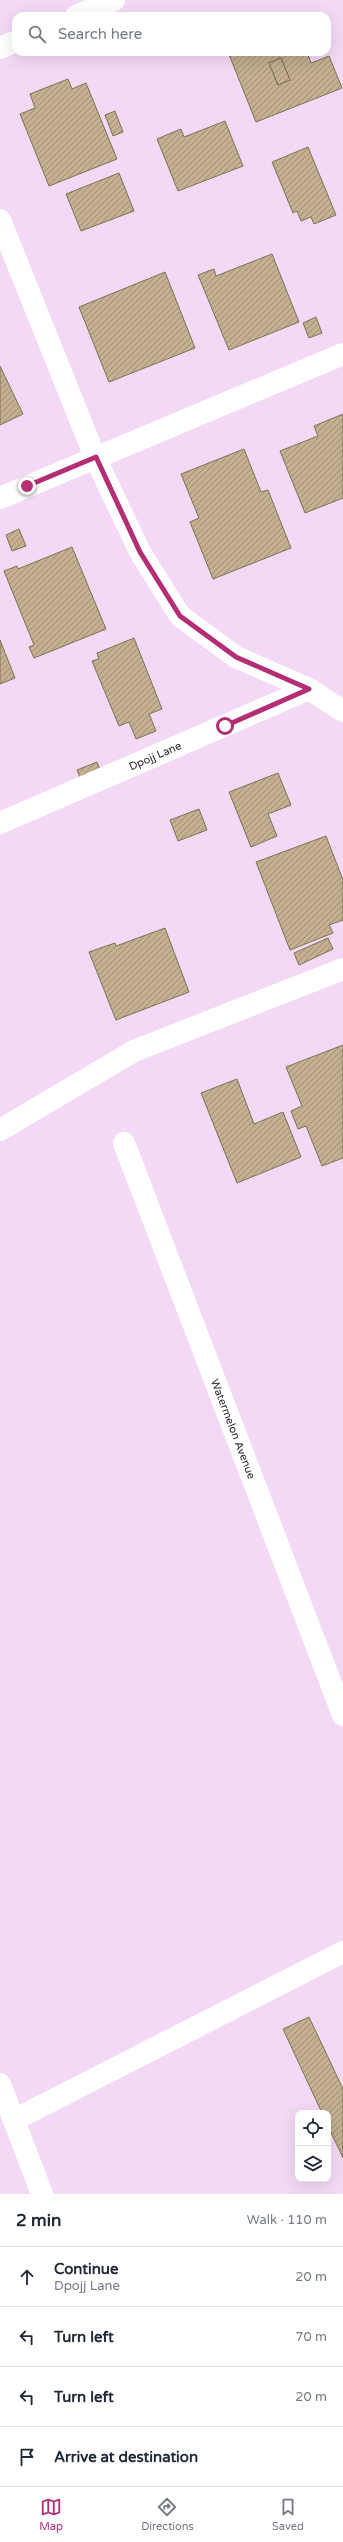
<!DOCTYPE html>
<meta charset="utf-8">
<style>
:root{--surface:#fff;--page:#f2f2f3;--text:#1f2937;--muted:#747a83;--line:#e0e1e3;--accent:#b32e74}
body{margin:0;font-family:"Varela Round",sans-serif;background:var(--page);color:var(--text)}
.controls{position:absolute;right:12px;bottom:12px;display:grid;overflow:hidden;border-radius:8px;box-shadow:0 4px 16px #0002}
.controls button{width:36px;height:36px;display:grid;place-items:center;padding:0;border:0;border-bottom:1px solid var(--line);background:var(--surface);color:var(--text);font:20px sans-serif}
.stop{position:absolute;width:12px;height:12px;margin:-9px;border:3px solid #b32e74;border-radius:50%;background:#fff}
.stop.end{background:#b32e74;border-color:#fff;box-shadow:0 1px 4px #0008}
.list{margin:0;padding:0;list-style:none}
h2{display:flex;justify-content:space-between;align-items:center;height:52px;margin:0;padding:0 16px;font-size:17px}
h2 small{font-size:13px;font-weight:400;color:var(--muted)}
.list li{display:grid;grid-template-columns:26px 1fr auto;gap:12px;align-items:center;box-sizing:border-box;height:60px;padding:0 16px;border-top:1px solid var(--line)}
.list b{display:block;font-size:15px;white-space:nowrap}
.list p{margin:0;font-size:13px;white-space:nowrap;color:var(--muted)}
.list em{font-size:13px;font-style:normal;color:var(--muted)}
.icon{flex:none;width:22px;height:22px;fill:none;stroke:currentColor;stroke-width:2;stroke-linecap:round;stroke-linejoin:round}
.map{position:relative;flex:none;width:343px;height:2194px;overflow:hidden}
.search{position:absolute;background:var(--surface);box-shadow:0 4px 16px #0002;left:12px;right:12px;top:12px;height:44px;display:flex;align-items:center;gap:10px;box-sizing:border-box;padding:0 14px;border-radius:12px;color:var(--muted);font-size:15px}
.sheet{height:292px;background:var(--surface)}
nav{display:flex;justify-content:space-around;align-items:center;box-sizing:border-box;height:56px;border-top:1px solid var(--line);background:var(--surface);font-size:11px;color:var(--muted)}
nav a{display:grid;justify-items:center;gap:2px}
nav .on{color:var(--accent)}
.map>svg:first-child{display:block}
.building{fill:url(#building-hatch);stroke:#816f52;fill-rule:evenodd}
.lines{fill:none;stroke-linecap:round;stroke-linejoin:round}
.minor{stroke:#fff;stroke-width:22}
.route{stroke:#b32e74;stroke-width:5}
.labels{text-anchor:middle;stroke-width:3;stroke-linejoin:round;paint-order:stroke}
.street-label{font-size:11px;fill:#312732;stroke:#fff}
</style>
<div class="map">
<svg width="343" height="2194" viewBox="0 0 343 2194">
<defs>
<pattern id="building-hatch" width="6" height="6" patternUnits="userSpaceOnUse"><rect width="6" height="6" fill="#c4b091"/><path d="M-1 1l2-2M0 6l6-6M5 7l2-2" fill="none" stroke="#a08f77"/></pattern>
</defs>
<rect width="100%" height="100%" fill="#f4d9f6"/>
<g class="building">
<path d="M228,52H307L311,63L329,56L342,88L256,122ZM281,58L290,80L278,85L269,63Z"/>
<polygon points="281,58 290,80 278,85 269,63"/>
<polygon points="68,79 72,89 86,83 117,159 49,186 20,114 35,108 30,94"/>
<polygon points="115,111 123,132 113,136 105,115"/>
<polygon points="225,121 243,166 178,191 157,139 181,129 184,137"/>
<polygon points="308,147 336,215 314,224 311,217 301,221 297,211 293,213 272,162"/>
<polygon points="119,173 134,211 81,231 66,194"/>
<polygon points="272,254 299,322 229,350 198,275 214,269 216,276"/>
<polygon points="165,272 195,348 109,382 79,307"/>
<polygon points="316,317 322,333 309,338 303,323"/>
<polygon points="0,366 23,414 0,425"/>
<polygon points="343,414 343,498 305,513 280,451 318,436 314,426"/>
<polygon points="244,449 261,492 268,490 291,548 213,579 190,522 199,518 181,474"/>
<polygon points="19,529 26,546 12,551 6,535"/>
<polygon points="72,547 106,629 34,658 29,647 34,645 4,571 17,566 18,569"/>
<polygon points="134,638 162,709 149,714 156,731 136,739 129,722 119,726 92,661 99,659 97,653"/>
<polygon points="0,640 15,678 0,684"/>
<polygon points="97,762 103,778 83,785 77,770"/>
<polygon points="278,773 291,805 268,814 277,836 251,847 229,792"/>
<polygon points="199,809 207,830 178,841 170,820"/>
<polygon points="326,836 343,880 343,920 329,925 333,933 290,950 256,862"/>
<polygon points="165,928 189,992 116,1020 89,952 115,943 116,946"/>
<polygon points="328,938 333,949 299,965 294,953"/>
<polygon points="343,1045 343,1158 322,1166 306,1126 298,1129 291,1111 302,1106 286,1067"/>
<polygon points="237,1079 254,1124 283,1112 301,1157 237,1183 201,1093"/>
<polygon points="309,2017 343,2089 343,2158 328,2126 328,2113 322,2113 283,2029"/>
</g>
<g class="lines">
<g class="minor">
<polyline points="76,16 114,0"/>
<polyline points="0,48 16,41"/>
<polyline points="0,220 95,457 140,552 180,616 236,657 309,689 343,711"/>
<polyline points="0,498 343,354"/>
<path id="s1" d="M0,823L309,689"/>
<polyline points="0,1130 134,1051 343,969"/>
<path id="s2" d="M124,1143L343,1715"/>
<polyline points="0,2084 42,2194"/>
<polyline points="14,2120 343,1952"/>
</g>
</g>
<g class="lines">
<polyline class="route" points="27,486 96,457 140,552 180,616 236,657 309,689 225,726"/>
</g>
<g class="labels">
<g class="street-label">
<text dy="4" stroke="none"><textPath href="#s1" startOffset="169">Dpojj Lane</textPath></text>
<text dy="4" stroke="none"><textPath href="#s2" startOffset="306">Watermelon Avenue</textPath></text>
</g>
</g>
</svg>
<div class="controls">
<button><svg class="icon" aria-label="locate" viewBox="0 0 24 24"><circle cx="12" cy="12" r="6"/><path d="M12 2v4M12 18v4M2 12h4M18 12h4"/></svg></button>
<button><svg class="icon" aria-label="layers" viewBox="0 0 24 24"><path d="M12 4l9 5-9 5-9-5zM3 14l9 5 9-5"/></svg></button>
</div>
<div class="stop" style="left:225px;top:726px"></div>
<div class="stop end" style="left:27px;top:486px"></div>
<div class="search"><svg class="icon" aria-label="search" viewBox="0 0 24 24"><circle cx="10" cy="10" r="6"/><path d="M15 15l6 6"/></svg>Search here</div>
</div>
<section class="sheet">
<h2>2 min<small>Walk · 110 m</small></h2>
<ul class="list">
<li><svg class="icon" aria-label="ahead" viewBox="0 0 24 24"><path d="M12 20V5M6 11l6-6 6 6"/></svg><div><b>Continue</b><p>Dpojj Lane</p></div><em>20 m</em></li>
<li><svg class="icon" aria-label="left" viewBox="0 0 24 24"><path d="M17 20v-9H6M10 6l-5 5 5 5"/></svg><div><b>Turn left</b></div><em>70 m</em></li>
<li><svg class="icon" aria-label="left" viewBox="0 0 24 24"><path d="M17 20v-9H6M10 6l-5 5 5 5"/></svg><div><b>Turn left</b></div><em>20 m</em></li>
<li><svg class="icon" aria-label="arrive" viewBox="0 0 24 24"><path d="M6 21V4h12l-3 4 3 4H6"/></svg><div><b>Arrive at destination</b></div></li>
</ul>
</section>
<nav>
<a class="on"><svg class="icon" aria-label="map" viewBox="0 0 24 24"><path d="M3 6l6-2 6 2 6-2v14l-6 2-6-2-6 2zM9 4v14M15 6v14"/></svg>Map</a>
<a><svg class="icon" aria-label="directions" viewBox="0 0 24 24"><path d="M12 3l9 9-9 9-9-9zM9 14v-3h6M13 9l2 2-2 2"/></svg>Directions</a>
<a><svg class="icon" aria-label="saved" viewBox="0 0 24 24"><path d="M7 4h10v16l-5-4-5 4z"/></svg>Saved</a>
</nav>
